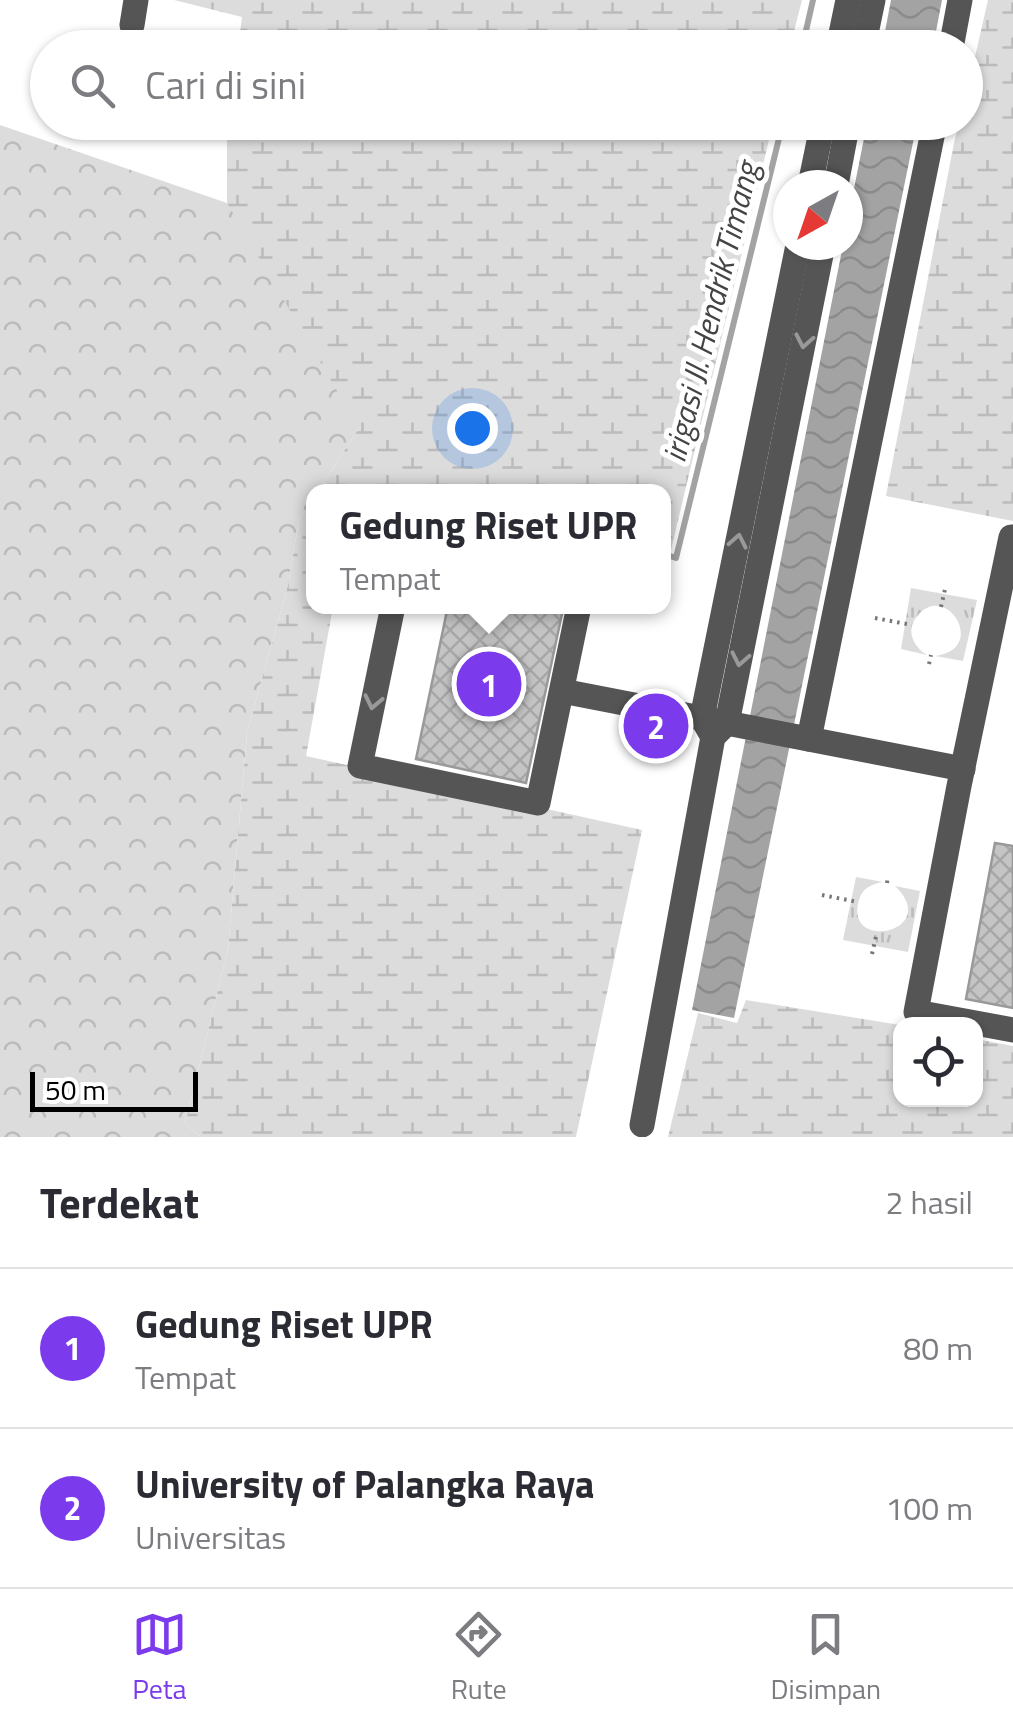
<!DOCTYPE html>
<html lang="id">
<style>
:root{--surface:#fff;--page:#f7f7f7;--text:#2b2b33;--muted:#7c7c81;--line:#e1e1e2;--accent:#7c3aed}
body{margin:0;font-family:"Titillium Web",sans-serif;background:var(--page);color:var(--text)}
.controls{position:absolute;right:30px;bottom:30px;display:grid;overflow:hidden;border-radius:20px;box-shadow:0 2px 8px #0004}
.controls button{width:90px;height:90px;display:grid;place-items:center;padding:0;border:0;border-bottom:2px solid var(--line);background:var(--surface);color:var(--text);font:50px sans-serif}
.compass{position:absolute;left:773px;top:170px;width:90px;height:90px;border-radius:50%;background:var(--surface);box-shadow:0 2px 8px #0004;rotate:220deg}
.scale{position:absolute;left:30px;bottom:25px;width:168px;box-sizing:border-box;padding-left:10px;border:5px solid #000;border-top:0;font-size:28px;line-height:35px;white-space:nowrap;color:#000;-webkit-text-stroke:8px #fff;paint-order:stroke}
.you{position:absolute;left:472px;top:428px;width:35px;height:35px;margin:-25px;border:8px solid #fff;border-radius:50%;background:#1a73e8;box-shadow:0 0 0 15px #1a73e833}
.badge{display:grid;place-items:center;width:65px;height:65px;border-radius:50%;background:var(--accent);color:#fff;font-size:32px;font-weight:700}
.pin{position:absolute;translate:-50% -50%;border:5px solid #fff;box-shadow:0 2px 10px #0006}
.popup{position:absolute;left:306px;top:484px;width:365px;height:130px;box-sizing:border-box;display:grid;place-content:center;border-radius:20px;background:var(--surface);filter:drop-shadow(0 2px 8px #0005);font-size:32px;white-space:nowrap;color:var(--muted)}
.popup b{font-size:38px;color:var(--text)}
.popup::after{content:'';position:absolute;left:50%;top:100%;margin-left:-20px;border:20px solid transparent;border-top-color:var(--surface)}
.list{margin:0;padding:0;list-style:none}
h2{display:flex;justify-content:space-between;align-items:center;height:130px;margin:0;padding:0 40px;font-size:42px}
h2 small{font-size:32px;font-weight:400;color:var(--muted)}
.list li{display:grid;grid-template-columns:65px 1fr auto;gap:30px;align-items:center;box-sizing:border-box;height:160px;padding:0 40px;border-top:2px solid var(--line)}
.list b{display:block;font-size:38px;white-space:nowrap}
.list p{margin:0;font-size:32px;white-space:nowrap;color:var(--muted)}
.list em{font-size:32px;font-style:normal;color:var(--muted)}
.icon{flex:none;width:55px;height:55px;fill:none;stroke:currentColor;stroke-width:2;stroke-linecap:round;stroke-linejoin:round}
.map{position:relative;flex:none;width:1013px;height:1137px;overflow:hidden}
.search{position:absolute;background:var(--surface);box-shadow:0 2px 8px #0004;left:30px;right:30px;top:30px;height:110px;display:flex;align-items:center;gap:25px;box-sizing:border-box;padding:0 35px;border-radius:55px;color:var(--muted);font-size:38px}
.sheet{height:450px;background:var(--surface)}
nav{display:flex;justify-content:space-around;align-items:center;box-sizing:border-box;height:140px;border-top:2px solid var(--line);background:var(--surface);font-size:28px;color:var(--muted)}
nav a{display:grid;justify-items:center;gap:5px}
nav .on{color:var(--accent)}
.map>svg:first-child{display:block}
.grass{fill:url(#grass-tufts)}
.forest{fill:url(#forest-crowns)}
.wetland{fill:url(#wetland-marsh)}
.water{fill:url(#water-waves)}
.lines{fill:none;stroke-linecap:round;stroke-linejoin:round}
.stream{stroke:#a3a3a3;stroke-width:6}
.building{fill:url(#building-cross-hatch);stroke:#999;stroke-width:2.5}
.path{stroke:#777;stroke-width:4;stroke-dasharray:2.5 5;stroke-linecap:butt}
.minor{stroke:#555;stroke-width:25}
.oneway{stroke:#999}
.labels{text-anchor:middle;stroke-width:10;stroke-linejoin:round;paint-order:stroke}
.water-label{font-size:32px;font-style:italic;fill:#444;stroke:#fff}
</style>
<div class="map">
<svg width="1013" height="1137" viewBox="0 0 1013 1137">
<defs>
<pattern id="grass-tufts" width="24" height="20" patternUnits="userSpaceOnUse" patternTransform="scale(2.5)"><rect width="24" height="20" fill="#dcdcdc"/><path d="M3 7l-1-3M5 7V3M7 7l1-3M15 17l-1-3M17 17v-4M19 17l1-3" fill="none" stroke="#bbb"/></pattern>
<pattern id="forest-crowns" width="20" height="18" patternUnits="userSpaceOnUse" patternTransform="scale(2.5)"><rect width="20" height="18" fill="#dcdcdc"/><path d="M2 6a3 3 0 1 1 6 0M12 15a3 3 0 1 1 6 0" fill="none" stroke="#bbb"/></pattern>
<pattern id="wetland-marsh" width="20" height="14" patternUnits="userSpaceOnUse" patternTransform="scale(2.5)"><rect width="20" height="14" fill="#dcdcdc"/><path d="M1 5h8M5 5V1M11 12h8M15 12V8" fill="none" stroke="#bbb"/></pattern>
<pattern id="water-waves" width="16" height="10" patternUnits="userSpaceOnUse" patternTransform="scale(2.5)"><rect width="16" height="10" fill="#a3a3a3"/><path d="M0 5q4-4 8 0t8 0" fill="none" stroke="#8b8b8b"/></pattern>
<pattern id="building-cross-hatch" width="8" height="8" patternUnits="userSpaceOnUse" patternTransform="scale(2.5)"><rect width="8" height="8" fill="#c4c4c4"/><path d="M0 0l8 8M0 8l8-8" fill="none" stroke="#a7a7a7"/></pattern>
</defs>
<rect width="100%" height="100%" fill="#fff"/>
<g class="grass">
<path d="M911,588L977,600L963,661L935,656C988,650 948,583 919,614C905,628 912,646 927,655L901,649Z"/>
<path d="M856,877L883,882C872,884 862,888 859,900C843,953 943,932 895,886L920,891L908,952L843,940Z"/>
</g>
<polygon class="forest" points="0,125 227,203 323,332 359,428 318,491 314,492 314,498 299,520 288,585 247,733 228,949 185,1124 201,1137 0,1137"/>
<g class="wetland">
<polygon points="174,0 802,0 790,47 238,48 242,17"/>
<polygon points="988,0 1013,0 1013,521 886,496 954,143 959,123 966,122 966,96"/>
<polygon points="227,123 773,123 664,579 664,492 318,491 359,428 227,203"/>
<polygon points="314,498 314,606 333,607 306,756 642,830 576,1137 201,1137 185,1124 228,949 247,733 288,585 299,520"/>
<polygon points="746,1000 900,1025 900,1100 976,1100 976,1039 1013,1046 1013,1137 668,1137 698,1013 737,1023"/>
</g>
<g class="water">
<polygon points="891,0 942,0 933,47 882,47"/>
<polygon points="867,123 917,123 734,1018 692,1010 843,245 848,245 848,219"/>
</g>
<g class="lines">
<g class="stream">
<polyline points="802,48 813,0"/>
<polyline points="664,554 676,558 783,122"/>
</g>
</g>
<g class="building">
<polygon points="125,122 190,122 189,133"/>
<polygon points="448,606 553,606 563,609 526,783 416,759"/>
<polygon points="995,843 1013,846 1013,1008 966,999"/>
</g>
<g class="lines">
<g class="path">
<polyline points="941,607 946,585"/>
<polyline points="875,618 912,625"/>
<polyline points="929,664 931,655"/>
<polyline points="887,883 888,876"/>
<polyline points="822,895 858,902"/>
<polyline points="872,954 877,932"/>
</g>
<g class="minor">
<polyline points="132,25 136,0"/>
<polyline points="838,48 848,0"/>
<polyline points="863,48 873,0"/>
<polyline points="951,48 960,0"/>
<polyline points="810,185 823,122"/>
<polyline points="836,185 848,122"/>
<polyline points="1013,537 1011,537 959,786 916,1012 1013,1030"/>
<polyline points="393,606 360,766 538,803 579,606"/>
<polyline points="562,691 963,769"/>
<polyline points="713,737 702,718 798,245"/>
<polyline points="809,739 935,122"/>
<polyline points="642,1125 713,737 727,723 823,245"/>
</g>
</g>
<defs><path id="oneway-chevron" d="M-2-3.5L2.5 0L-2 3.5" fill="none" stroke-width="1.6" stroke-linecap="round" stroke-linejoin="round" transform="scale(2.5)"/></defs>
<g class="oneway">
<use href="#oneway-chevron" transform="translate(804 341) rotate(101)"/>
<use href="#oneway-chevron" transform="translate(738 541) rotate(-79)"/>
<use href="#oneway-chevron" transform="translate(740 659) rotate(101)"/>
<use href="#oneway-chevron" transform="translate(373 702) rotate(102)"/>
</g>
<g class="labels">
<g class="water-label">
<text transform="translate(711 312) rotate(-76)" y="11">irigasi Jl. Hendrik Timang</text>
</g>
</g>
</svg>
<div class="controls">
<button><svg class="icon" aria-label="locate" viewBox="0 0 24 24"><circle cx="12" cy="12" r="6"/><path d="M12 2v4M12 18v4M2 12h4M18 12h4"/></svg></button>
</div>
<svg class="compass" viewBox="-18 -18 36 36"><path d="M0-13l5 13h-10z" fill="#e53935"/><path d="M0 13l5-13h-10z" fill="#7c7c81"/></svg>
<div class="scale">50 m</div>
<div class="you"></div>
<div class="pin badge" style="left:489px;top:684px">1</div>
<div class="popup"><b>Gedung Riset UPR</b>Tempat</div>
<div class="pin badge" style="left:656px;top:726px">2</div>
<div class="search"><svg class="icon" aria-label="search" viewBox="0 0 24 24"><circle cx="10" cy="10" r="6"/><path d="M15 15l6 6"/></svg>Cari di sini</div>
</div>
<section class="sheet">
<h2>Terdekat<small>2 hasil</small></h2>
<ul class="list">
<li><span class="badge">1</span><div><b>Gedung Riset UPR</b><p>Tempat</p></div><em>80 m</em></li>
<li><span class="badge">2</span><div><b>University of Palangka Raya</b><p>Universitas</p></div><em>100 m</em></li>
</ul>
</section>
<nav>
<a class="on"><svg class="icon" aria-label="map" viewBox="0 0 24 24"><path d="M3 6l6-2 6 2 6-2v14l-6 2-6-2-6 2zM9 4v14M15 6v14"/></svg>Peta</a>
<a><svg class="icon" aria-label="directions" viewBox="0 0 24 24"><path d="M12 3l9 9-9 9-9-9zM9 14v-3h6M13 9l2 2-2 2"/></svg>Rute</a>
<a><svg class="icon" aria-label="saved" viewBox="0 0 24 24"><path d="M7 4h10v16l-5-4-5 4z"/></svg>Disimpan</a>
</nav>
